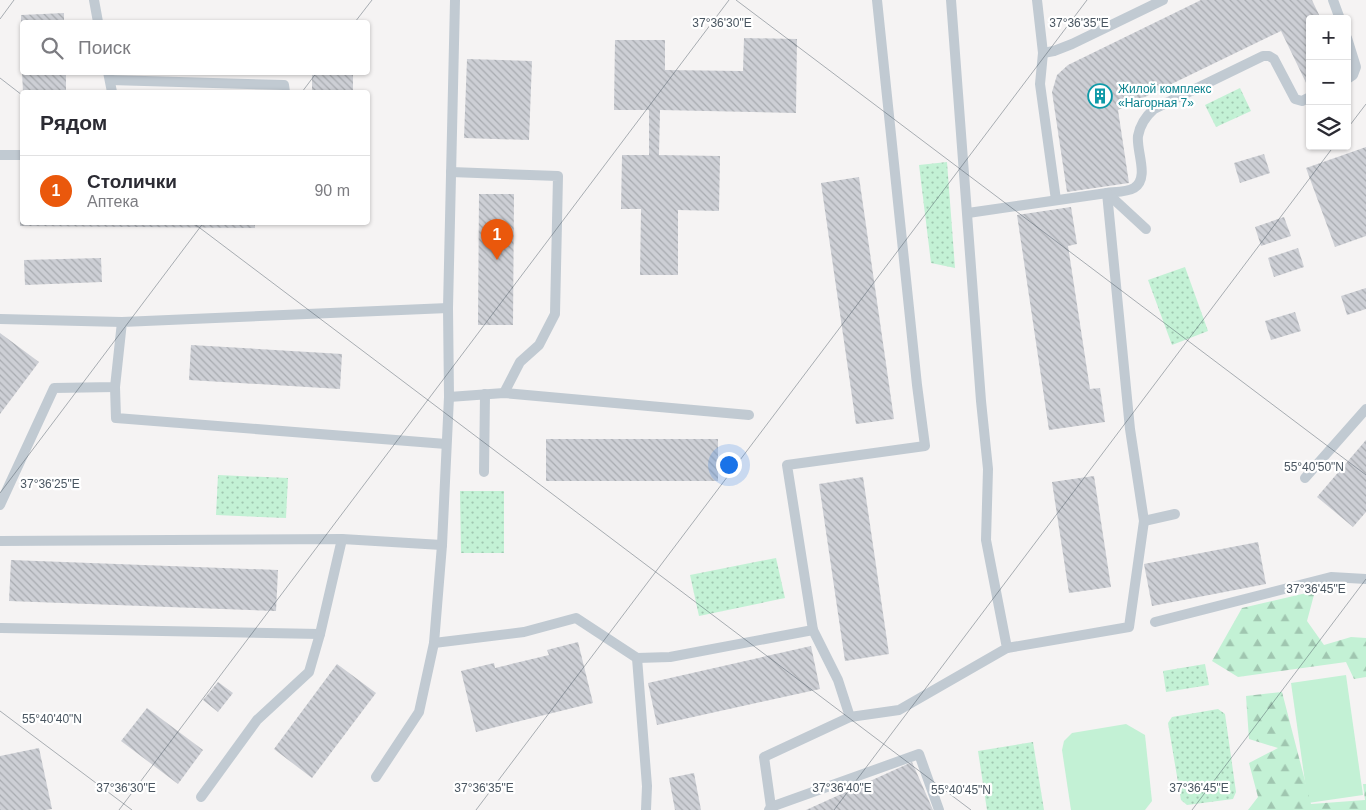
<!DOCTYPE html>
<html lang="ru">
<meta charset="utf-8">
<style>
:root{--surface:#fff;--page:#f2f2f3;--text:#2b2b33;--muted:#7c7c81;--line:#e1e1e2;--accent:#ea580c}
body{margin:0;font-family:Helvetica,sans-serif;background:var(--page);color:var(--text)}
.controls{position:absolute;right:15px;top:15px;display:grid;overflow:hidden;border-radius:5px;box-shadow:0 1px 4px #0004}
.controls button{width:45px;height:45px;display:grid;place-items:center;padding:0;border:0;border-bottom:1px solid var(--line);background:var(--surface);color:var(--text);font:25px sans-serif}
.you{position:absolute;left:728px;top:464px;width:18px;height:18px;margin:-12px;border:4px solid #fff;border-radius:50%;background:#1a73e8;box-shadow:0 0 0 8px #1a73e833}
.badge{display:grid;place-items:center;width:32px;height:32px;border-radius:50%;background:var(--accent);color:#fff;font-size:16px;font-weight:700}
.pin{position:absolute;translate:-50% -41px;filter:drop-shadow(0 1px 2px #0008)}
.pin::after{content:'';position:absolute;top:26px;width:18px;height:15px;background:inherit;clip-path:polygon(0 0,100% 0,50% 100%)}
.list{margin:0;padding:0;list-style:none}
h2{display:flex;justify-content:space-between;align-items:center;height:65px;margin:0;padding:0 20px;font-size:21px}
h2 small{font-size:16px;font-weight:400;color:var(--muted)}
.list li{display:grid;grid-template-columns:32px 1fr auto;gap:15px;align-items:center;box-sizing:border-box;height:70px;padding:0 20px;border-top:1px solid var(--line)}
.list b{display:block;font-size:19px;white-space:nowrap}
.list p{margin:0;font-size:16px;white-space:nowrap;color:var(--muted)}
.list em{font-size:16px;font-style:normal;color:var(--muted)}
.icon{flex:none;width:28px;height:28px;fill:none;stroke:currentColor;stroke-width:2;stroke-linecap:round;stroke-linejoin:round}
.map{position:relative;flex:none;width:1366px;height:810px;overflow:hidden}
.search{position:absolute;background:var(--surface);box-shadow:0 1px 4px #0004;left:20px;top:20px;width:350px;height:55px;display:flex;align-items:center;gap:12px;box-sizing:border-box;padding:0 18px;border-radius:5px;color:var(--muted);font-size:19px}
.panel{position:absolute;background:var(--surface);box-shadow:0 1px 4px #0004;left:20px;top:90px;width:350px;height:135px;border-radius:5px}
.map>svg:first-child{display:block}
.green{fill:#c3f1d5}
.forest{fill:url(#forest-firs)}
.park{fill:url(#park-dots)}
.building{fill:url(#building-back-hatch)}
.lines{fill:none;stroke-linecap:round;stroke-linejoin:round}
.lane{stroke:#c1cad2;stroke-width:10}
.ticks{fill:none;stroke:#4a5661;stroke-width:1;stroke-opacity:0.45}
.labels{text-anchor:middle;stroke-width:4.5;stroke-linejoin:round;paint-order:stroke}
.culture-label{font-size:12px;fill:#0d838f;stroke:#fff;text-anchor:start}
.ticks-label{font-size:12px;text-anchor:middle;fill:#4a5661;stroke:#fff;stroke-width:4.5;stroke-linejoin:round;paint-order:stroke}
</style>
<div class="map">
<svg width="1366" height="810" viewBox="0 0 1366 810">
<defs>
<pattern id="forest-firs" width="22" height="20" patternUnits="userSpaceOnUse" patternTransform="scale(1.25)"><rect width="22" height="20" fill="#c3f1d5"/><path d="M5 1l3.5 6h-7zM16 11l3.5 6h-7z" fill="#a0c6b0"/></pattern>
<pattern id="park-dots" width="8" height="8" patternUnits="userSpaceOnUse" patternTransform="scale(1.25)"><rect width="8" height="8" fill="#c3f1d5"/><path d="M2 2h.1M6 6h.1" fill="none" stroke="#a0c6b0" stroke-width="1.8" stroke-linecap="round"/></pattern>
<pattern id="building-back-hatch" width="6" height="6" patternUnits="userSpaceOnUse" patternTransform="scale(1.25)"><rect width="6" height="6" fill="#cdcfd5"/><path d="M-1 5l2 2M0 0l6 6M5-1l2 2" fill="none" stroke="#a8abb0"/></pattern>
</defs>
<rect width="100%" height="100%" fill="#f5f3f3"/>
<g class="green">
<polygon points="1346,675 1363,795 1308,803 1291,683"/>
<polygon points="1126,724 1145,735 1152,801 1145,810 1071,810 1062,750 1064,741 1072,733"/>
</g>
<g class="forest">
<polygon points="1315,591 1307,621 1324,645 1351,637 1366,638 1366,677 1354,679 1346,662 1238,677 1212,661 1242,608"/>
<polygon points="1282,692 1311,804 1365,800 1363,784 1366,784 1366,810 1248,810 1258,797 1249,763 1278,748 1249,739 1246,696"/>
</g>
<g class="park">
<polygon points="1240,88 1251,111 1216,127 1205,105"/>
<polygon points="947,162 955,268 931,263 919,165"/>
<polygon points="1185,267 1208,331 1172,345 1148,280"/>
<polygon points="218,475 288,478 286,518 216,515"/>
<polygon points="460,491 504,491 504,553 461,553"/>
<polygon points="776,558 785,598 699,616 690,575"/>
<polygon points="1205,664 1209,685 1166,692 1163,671"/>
<polygon points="1218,709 1225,714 1236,792 1233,799 1187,805 1181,800 1168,723 1172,717"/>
<polygon points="1033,742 1044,810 987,810 978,751"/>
</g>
<g class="building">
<polygon points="1201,0 1312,0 1321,19 1310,19 1310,91 1281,31 1118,110 1129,183 1067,192 1052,92 1057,75 1068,65"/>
<polygon points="64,13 64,22 22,22 22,27 21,27 21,15"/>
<polygon points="314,20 314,22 178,22 178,21"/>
<polygon points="744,38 797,39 796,113 660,110 659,155 720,156 719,211 678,210 678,275 640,275 641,209 621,209 622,155 649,155 649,110 614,110 615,40 665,40 665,70 743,71"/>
<polygon points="467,59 532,61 529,140 464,138"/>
<polygon points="22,72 66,72 66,92 23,92"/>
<rect x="312" y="72" width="41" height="20"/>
<polygon points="1366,147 1366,236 1335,247 1306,168"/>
<polygon points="1264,154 1270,173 1240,183 1234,163"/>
<polygon points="859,177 894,419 856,424 821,183"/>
<polygon points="20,180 22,180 22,222 255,222 255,228 20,226"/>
<polygon points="479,194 514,194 513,325 478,325"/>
<polygon points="1071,207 1077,244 1068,246 1090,389 1100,388 1105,422 1049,430 1017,215"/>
<polygon points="1284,217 1291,236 1261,246 1255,227"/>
<polygon points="1298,248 1304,267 1274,277 1268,258"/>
<polygon points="101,258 102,282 25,285 24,260"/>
<polygon points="1366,288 1366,309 1347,315 1341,296"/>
<polygon points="1295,312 1301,331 1271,340 1265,321"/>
<polygon points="0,333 39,362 0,414"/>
<polygon points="191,345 342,354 340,389 189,380"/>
<rect x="546" y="439" width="172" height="42"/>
<polygon points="1366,440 1366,512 1353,527 1317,497"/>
<polygon points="1094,476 1111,587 1069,593 1052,482"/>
<polygon points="863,477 889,654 845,661 819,484"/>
<polygon points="1258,542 1266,584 1152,606 1144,564"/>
<polygon points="11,560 278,570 276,611 9,601"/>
<polygon points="578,642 593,703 476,732 461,671 494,663 495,668 549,655 547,650"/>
<polygon points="811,646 820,689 657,725 648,683"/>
<polygon points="337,664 376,693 312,778 274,749"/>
<polygon points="218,682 233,693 218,712 203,700"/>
<polygon points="147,708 203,750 178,784 121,741"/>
<polygon points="39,748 52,809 46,810 0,810 0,756"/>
<polygon points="912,762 933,810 806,810"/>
<polygon points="694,773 701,810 675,810 669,778"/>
</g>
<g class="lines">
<g class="lane">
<polyline points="94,0 98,22"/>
<polyline points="1037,0 1043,53 1040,84 1056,200"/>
<polyline points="1333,0 1340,19"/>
<polyline points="1347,38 1356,67 1353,75 1347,79"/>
<polyline points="1043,53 1054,51 1072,44 1163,0"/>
<polyline points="108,72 112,92"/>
<polyline points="110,80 284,85 285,92"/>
<polyline points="0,155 22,155"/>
<polyline points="451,172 558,176 555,314 539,345 520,362 504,393"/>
<path d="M1107,193C1114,192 1127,192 1134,188C1150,178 1136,151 1138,136C1140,125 1146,116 1154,109L1263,56H1269L1274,59L1295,99L1302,101L1310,97"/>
<polyline points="1107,193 1146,229"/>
<polyline points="968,213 1107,193 1130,429 1144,521 1129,627 1007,648"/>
<polyline points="0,319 122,322"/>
<polyline points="115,387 116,418 446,444"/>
<polyline points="449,397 504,393 749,415"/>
<polyline points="484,472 485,394"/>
<polyline points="1305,478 1366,409"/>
<polyline points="0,505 54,388 115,387 122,322 448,308"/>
<polyline points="1144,521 1175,514"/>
<polyline points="0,541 342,539 442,545"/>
<polyline points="1155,622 1331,577 1366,579"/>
<polyline points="1,628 320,634"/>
<polyline points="813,630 838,680 850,717"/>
<polyline points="434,643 524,632 576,618 637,658 670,657 813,630 787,465 925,446 917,385 877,0"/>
<polyline points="637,658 647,786 646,810"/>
<polyline points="376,777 419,712 434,643 442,545 449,397 448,308 455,0"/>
<polyline points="201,797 257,720 309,672 320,634 342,539"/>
<polyline points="771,807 764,757 850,717 899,710 1007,648 986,540 988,469 981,401 951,0"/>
<polyline points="769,810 771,807 919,754 939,810"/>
</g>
</g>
<path class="ticks" d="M736,0L1366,475M0,19L14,0M355,22L372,0M0,78L22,95M302,92L317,72M1347,129L1366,104M192,222L971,810M0,493L204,222M0,711L132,810M119,810L729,0M476,810L1087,0M834,810L1334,146M1192,810L1366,579"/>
<defs>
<g id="building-ring" transform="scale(1.25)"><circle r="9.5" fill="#fff" stroke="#0f9aa8" stroke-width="1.5"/><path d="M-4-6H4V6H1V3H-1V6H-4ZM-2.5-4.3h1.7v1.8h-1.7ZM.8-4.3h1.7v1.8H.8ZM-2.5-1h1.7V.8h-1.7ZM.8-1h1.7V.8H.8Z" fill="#0f9aa8"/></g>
</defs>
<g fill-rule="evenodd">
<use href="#building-ring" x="1100" y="96"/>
</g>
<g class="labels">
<g class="culture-label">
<text x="1118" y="93">Жилой комплекс<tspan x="1118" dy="14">«Нагорная 7»</tspan></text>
</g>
</g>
<g class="ticks-label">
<text x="722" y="27">37°36'30"E</text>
<text x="1079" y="27">37°36'35"E</text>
<text x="1314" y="471">55°40'50"N</text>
<text x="50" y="488">37°36'25"E</text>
<text x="1316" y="593">37°36'45"E</text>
<text x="52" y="723">55°40'40"N</text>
<text x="126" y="792">37°36'30"E</text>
<text x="484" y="792">37°36'35"E</text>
<text x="842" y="792">37°36'40"E</text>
<text x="1199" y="792">37°36'45"E</text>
<text x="961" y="794">55°40'45"N</text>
</g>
</svg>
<div class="controls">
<button>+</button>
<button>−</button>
<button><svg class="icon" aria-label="layers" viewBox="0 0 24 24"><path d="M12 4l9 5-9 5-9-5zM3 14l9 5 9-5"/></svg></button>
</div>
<div class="you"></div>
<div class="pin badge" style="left:497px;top:260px">1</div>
<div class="search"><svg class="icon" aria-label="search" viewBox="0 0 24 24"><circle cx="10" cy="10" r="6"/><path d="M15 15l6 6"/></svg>Поиск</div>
<section class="panel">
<h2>Рядом<small></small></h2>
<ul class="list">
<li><span class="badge">1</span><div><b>Столички</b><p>Аптека</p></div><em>90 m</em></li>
</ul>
</section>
</div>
